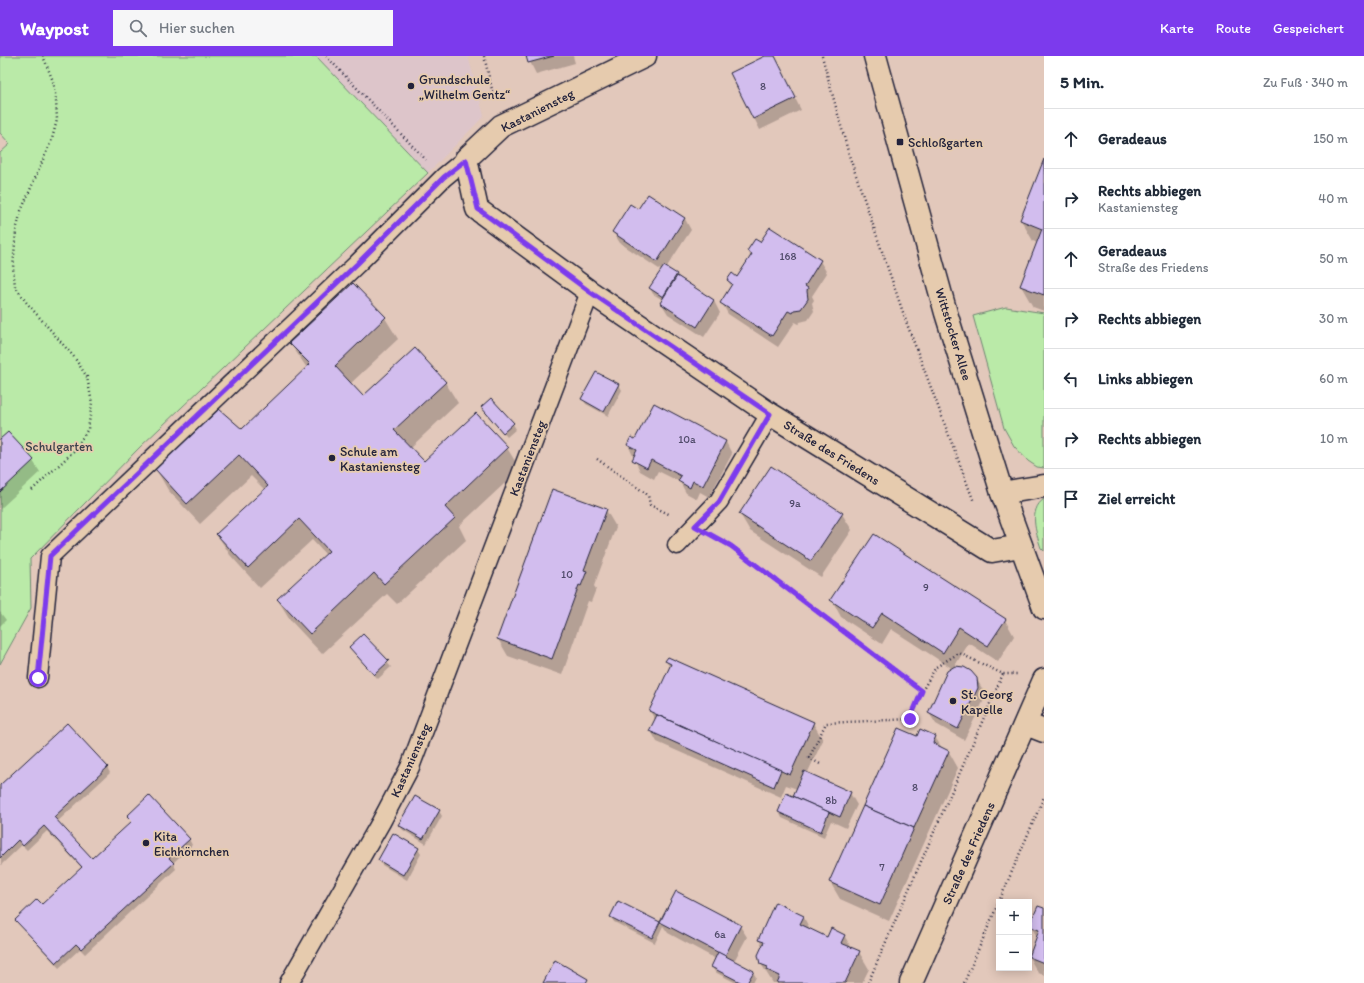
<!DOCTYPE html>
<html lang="de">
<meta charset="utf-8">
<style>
:root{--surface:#fff;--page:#f6f6f7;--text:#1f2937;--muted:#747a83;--line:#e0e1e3;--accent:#7c3aed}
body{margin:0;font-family:Itim,sans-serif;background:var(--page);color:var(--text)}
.controls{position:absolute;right:12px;bottom:12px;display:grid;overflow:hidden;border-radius:0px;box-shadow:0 2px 10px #0003}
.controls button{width:36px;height:36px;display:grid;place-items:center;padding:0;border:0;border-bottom:1px solid var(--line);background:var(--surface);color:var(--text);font:20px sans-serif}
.stop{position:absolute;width:12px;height:12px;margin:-9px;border:3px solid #7c3aed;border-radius:50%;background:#fff}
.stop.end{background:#7c3aed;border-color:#fff;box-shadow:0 1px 4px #0008}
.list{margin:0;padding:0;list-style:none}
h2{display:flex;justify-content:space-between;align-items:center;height:52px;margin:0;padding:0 16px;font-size:17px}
h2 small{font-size:13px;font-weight:400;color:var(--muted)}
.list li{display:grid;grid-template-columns:26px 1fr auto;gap:12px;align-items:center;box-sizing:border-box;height:60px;padding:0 16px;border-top:1px solid var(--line)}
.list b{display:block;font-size:15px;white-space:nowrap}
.list p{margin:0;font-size:13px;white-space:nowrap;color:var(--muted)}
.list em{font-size:13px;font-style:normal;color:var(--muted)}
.icon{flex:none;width:22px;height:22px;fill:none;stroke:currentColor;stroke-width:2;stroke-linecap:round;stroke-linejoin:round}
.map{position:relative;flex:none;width:1044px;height:927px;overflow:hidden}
header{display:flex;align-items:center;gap:24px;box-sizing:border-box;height:56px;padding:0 20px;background:var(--accent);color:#fff}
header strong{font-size:19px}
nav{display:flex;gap:22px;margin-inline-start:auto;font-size:14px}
.search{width:280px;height:36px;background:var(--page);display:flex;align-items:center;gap:10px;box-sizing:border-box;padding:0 14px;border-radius:0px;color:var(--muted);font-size:15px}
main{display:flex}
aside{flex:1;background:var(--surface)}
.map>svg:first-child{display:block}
.built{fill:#ddc5ca}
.green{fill:#baeaa8;stroke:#6e8672}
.shadow{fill:#0003}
.building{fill:#d2bdee;stroke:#22223b}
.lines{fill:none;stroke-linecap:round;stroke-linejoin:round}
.lane-casing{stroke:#22223b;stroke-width:21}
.street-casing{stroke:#22223b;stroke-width:25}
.secondary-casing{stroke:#22223b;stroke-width:25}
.path{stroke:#22223b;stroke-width:2.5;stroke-dasharray:1 3;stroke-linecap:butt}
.lane{stroke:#e6cbae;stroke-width:18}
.street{stroke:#e6cbae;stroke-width:22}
.secondary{stroke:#e6cbae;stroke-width:22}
.route{stroke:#7c3aed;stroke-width:5}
.poi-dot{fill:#22223b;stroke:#e6cbae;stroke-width:1.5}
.labels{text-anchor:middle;stroke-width:3.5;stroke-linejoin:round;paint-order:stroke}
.number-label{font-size:11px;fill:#4e4968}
.poi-label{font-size:13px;fill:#22223b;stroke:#e6cbae;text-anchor:start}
.street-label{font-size:13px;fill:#22223b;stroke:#e6cbae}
.park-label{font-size:13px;fill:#39404b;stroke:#e6cbae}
</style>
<header>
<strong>Waypost</strong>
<div class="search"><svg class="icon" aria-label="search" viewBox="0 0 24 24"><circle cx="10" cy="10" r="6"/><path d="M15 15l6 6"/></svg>Hier suchen</div>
<nav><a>Karte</a><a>Route</a><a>Gespeichert</a></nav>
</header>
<main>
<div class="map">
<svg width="1044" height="927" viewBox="0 0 1044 927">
<rect width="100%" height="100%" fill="#e2c8bb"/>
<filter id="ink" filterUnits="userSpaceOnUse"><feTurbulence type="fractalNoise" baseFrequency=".025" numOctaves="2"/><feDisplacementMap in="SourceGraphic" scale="8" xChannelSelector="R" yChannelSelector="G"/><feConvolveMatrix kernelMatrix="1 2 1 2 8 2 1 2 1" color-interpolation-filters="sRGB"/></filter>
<g filter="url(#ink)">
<polygon class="built" points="316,0 468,0 484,60 428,117"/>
<g class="green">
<polygon points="0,0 316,0 428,117 140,391 30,503 31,552 0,608 0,97 10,88 0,77"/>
<polygon points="1006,251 1044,257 1044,412 1037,411 1028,405 1014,390 1004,372 973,260"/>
<path d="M1044,443V495L1041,492C1036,477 1028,454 1044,443Z"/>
</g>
<g class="shadow">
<polygon points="527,0 573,0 575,7 536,18"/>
<polygon points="767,0 774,0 801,54 760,74 732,18"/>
<polygon points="1044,106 1044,255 1033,251 1021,230 1037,187 1033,185 1021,164"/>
<polygon points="648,139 685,163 691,174 666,212 714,245 720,257 704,281 668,258 661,247 663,244 653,238 650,232 662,215 620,187 613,176 638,155"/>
<polygon points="770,172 820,205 827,217 812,240 814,244 812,247 814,255 808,264 800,266 799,268 795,266 778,291 728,258 722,247 732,231 728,225 738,222 751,201 748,195 760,187"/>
<polygon points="353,228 385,262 398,283 350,328 363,342 445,326 458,347 410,392 424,407 476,358 507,392 520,413 459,470 466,484 397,548 387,538 322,598 291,565 278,544 326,499 312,484 260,532 230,499 217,478 265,434 251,420 200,468 168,434 156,413 242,374 307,312 290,287"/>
<polygon points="597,317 619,329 622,334 608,360 586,348 583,343"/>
<polygon points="655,348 726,386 732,398 709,441 700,436 697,443 686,437 680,426 658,415 654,423 640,415 628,389 635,385"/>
<polygon points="482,352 513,368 516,373 507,381"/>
<polygon points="8,377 33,405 40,416 0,453 0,385"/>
<polygon points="606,454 616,471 594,530 596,533 591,546 588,545 562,619 508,600 498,583"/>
<polygon points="740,458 842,458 852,474 821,521 750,475"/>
<polygon points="832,544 1005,564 1014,580 998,606 969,587 954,611 976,622 983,634 984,644 964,684 936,668 929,657 953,613 891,573 882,588 841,561"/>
<polygon points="0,556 6,564 0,570"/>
<polygon points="363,579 391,611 378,623 350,591"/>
<polygon points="666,605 813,667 823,684 807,718 850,737 857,749 846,772 831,765 824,781 782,762 779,756 787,738 796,743 794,740 797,733 786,729 781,741 657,686 651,675 655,664 650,655 670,612"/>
<polygon points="935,681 942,692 949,696 958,712 889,865 840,843 830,826 918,682"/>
<polygon points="107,711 110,717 57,766 92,803 132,766 128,760 189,783 192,789 173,807 176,813 85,898 80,893 59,912 16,864 42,849 82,812 47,775 27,794 22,789 1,809 0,731"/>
<polygon points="439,755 442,760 426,788 403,774 399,769"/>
<polygon points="418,793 421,798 407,824 382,809 379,804"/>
<polygon points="619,846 661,868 740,870 747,881 734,905 753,916 756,921 753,927 736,927 715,916 712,911 716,903 668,877 663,870 655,887 614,866 611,861"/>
<polygon points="1044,853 1044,919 1038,917 1029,901 1037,881 1031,870"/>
<polygon points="803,860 811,875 827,882 844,879 852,893 859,896 869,913 862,927 773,927 761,908 763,891 759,884"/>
</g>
<g class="building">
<polygon points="526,0 554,0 528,7"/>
<polygon points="765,0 775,0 796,42 753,63 730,17"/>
<polygon points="1044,103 1044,239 1020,230 1042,173 1020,164"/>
<polygon points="648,138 685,162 657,206 612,176 630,148 638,153"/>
<polygon points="770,171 821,204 805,230 808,232 807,235 808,243 801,253 794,254 792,257 788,255 772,280 720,247 732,228 727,224 732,217 737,221 752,198 747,195 755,183 760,186"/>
<polygon points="664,210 677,218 663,241 649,232"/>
<polygon points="677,220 714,244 697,271 660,247"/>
<polygon points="353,227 386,261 335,310 363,340 415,292 446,326 394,374 424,405 476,357 508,391 445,451 455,462 384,528 374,517 310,578 277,543 329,495 299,463 248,512 216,478 268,430 239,399 187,448 155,413 219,353 242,373 310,308 289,287"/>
<polygon points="596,316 619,328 604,356 581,343"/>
<polygon points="491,342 514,367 503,377 481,351"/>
<polygon points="654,347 726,385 703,430 693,425 690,432 678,425 681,420 651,404 647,412 632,404 637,394 627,389 631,381 635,383"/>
<polygon points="8,376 34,404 0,436 0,383"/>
<polygon points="771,410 843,457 811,505 739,458"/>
<polygon points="552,433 607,453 584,514 587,515 581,530 579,529 552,603 497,583"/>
<polygon points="874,478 1006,563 988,590 959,571 943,597 882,557 872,572 830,544"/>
<polygon points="363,578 389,605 374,619 349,591"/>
<polygon points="668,601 814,666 790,719 649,655 671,608 665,605"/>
<polygon points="955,610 964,611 971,615 977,622 978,632 958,673 928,657 947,615"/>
<polygon points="657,659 781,714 774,731 649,675"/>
<polygon points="67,667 108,711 54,761 92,802 132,765 127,760 149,739 190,783 169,802 174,807 81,893 76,888 56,907 15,864 37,843 42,848 82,811 44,770 23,790 18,784 0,802 0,729"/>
<polygon points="898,672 917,680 920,673 936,680 933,687 949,695 914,772 863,750"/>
<polygon points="804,715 851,736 840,761 793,740"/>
<polygon points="786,737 829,756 821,776 778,756"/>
<polygon points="415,740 440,754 423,783 398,769"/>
<polygon points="863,750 914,772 880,849 829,826"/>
<polygon points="393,777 419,792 403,819 378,804"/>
<polygon points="676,835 741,869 725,900 660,866"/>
<polygon points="618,845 660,866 652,882 610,861"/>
<polygon points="775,846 804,860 800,868 827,881 831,872 845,879 841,887 860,895 845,927 777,927 780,920 767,914 768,911 760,908 758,899 764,886 758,884"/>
<polygon points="1038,850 1044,852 1044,907 1029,901 1039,874 1029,870"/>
<polygon points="718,896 754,915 747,927 742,927 711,911"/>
<polygon points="555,904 588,923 586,927 543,927"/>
</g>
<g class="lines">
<g class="lane-casing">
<g id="lane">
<polyline points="677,489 719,445 770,358"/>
<polyline points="38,622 50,500 357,208 444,121 466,103"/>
<polyline points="289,927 381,766 410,711 590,236"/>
</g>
</g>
<g class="street-casing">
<g id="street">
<polyline points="645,0 501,70 466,103 477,153 590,236 770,358 992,495 1021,490"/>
<polyline points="1002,437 1044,430"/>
<polyline points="1026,668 1044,675"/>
</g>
</g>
<g class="secondary-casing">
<g id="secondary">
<polyline points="875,0 946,257 1002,437 1044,552"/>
<polyline points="911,927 1044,624"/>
</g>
</g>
<g class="path">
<polyline points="326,0 426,104"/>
<polyline points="484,0 494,42"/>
<polyline points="822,0 849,99 907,268 974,446"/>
<polyline points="597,403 648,439 650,449 671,459"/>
<polyline points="32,434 74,395 88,373 92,347 87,321 74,301 26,246 15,230 13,212 16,175 21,155 52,83 57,64 56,44 53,25 43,0"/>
<polyline points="718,483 731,490 922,635 911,663 826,667 809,702 822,709"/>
<polyline points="922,635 936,611 959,597 1003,618 1017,618"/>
<polyline points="868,927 1003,618"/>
<polyline points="964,927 1044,741"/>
</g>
<use href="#lane" class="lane"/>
<use href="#street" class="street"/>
<use href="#secondary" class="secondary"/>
</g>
</g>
<g class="lines" filter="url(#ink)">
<polyline class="route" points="38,622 50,500 357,208 444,121 466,104 478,153 590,236 770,358 719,446 695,470 731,490 922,635 910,663"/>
</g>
<g class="poi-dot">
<circle cx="411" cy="30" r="4"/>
<rect x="896" y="82" width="8" height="8" rx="2"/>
<circle cx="332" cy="402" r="4"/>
<circle cx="953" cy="645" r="4"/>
<circle cx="146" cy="787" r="4"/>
</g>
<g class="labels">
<g class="number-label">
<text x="763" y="34">8</text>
<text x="788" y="204">168</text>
<text x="687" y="387">10a</text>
<text x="795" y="451">9a</text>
<text x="567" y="522">10</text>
<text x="926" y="535">9</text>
<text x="915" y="735">8</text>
<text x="831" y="748">8b</text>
<text x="882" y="815">7</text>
<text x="720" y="882">6a</text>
</g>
<g class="poi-label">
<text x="419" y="28">Grundschule<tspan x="419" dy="15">„Wilhelm Gentz“</tspan></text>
<text x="908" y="91">Schloßgarten</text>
<text x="340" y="400">Schule am<tspan x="340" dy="15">Kastaniensteg</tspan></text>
<text x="961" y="643">St. Georg<tspan x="961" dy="15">Kapelle</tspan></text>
<text x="154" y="785">Kita<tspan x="154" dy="15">Eichhörnchen</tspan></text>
</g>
<g class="street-label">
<text transform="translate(537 54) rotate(-27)" y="5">Kastaniensteg</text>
<text transform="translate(954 278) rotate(73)" y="5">Wittstocker Allee</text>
<text transform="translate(832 396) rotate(32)" y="5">Straße des Friedens</text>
<text transform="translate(527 402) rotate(-69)" y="5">Kastaniensteg</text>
<text transform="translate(410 704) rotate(-66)" y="5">Kastaniensteg</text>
<text transform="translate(968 797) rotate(-66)" y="5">Straße des Friedens</text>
</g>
<g class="park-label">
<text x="59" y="395">Schulgarten</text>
</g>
</g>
</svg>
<div class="controls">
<button>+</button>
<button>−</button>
</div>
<div class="stop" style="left:38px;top:622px"></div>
<div class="stop end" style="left:910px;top:663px"></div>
</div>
<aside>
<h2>5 Min.<small>Zu Fuß · 340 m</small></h2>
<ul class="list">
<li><svg class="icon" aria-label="ahead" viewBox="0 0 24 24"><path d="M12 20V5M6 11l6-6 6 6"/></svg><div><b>Geradeaus</b></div><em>150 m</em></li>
<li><svg class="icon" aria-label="right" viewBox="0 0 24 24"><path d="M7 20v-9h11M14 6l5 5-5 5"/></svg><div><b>Rechts abbiegen</b><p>Kastaniensteg</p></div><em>40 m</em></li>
<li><svg class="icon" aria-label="ahead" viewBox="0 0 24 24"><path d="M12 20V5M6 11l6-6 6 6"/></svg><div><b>Geradeaus</b><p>Straße des Friedens</p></div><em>50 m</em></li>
<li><svg class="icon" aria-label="right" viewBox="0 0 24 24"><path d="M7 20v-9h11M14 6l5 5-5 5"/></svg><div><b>Rechts abbiegen</b></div><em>30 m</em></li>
<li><svg class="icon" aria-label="left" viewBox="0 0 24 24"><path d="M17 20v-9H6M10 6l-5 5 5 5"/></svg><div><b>Links abbiegen</b></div><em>60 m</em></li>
<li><svg class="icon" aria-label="right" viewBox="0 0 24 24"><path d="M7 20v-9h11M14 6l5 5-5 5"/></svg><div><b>Rechts abbiegen</b></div><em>10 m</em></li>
<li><svg class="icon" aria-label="arrive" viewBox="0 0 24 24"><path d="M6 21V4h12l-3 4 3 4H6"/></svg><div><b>Ziel erreicht</b></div></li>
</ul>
</aside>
</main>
